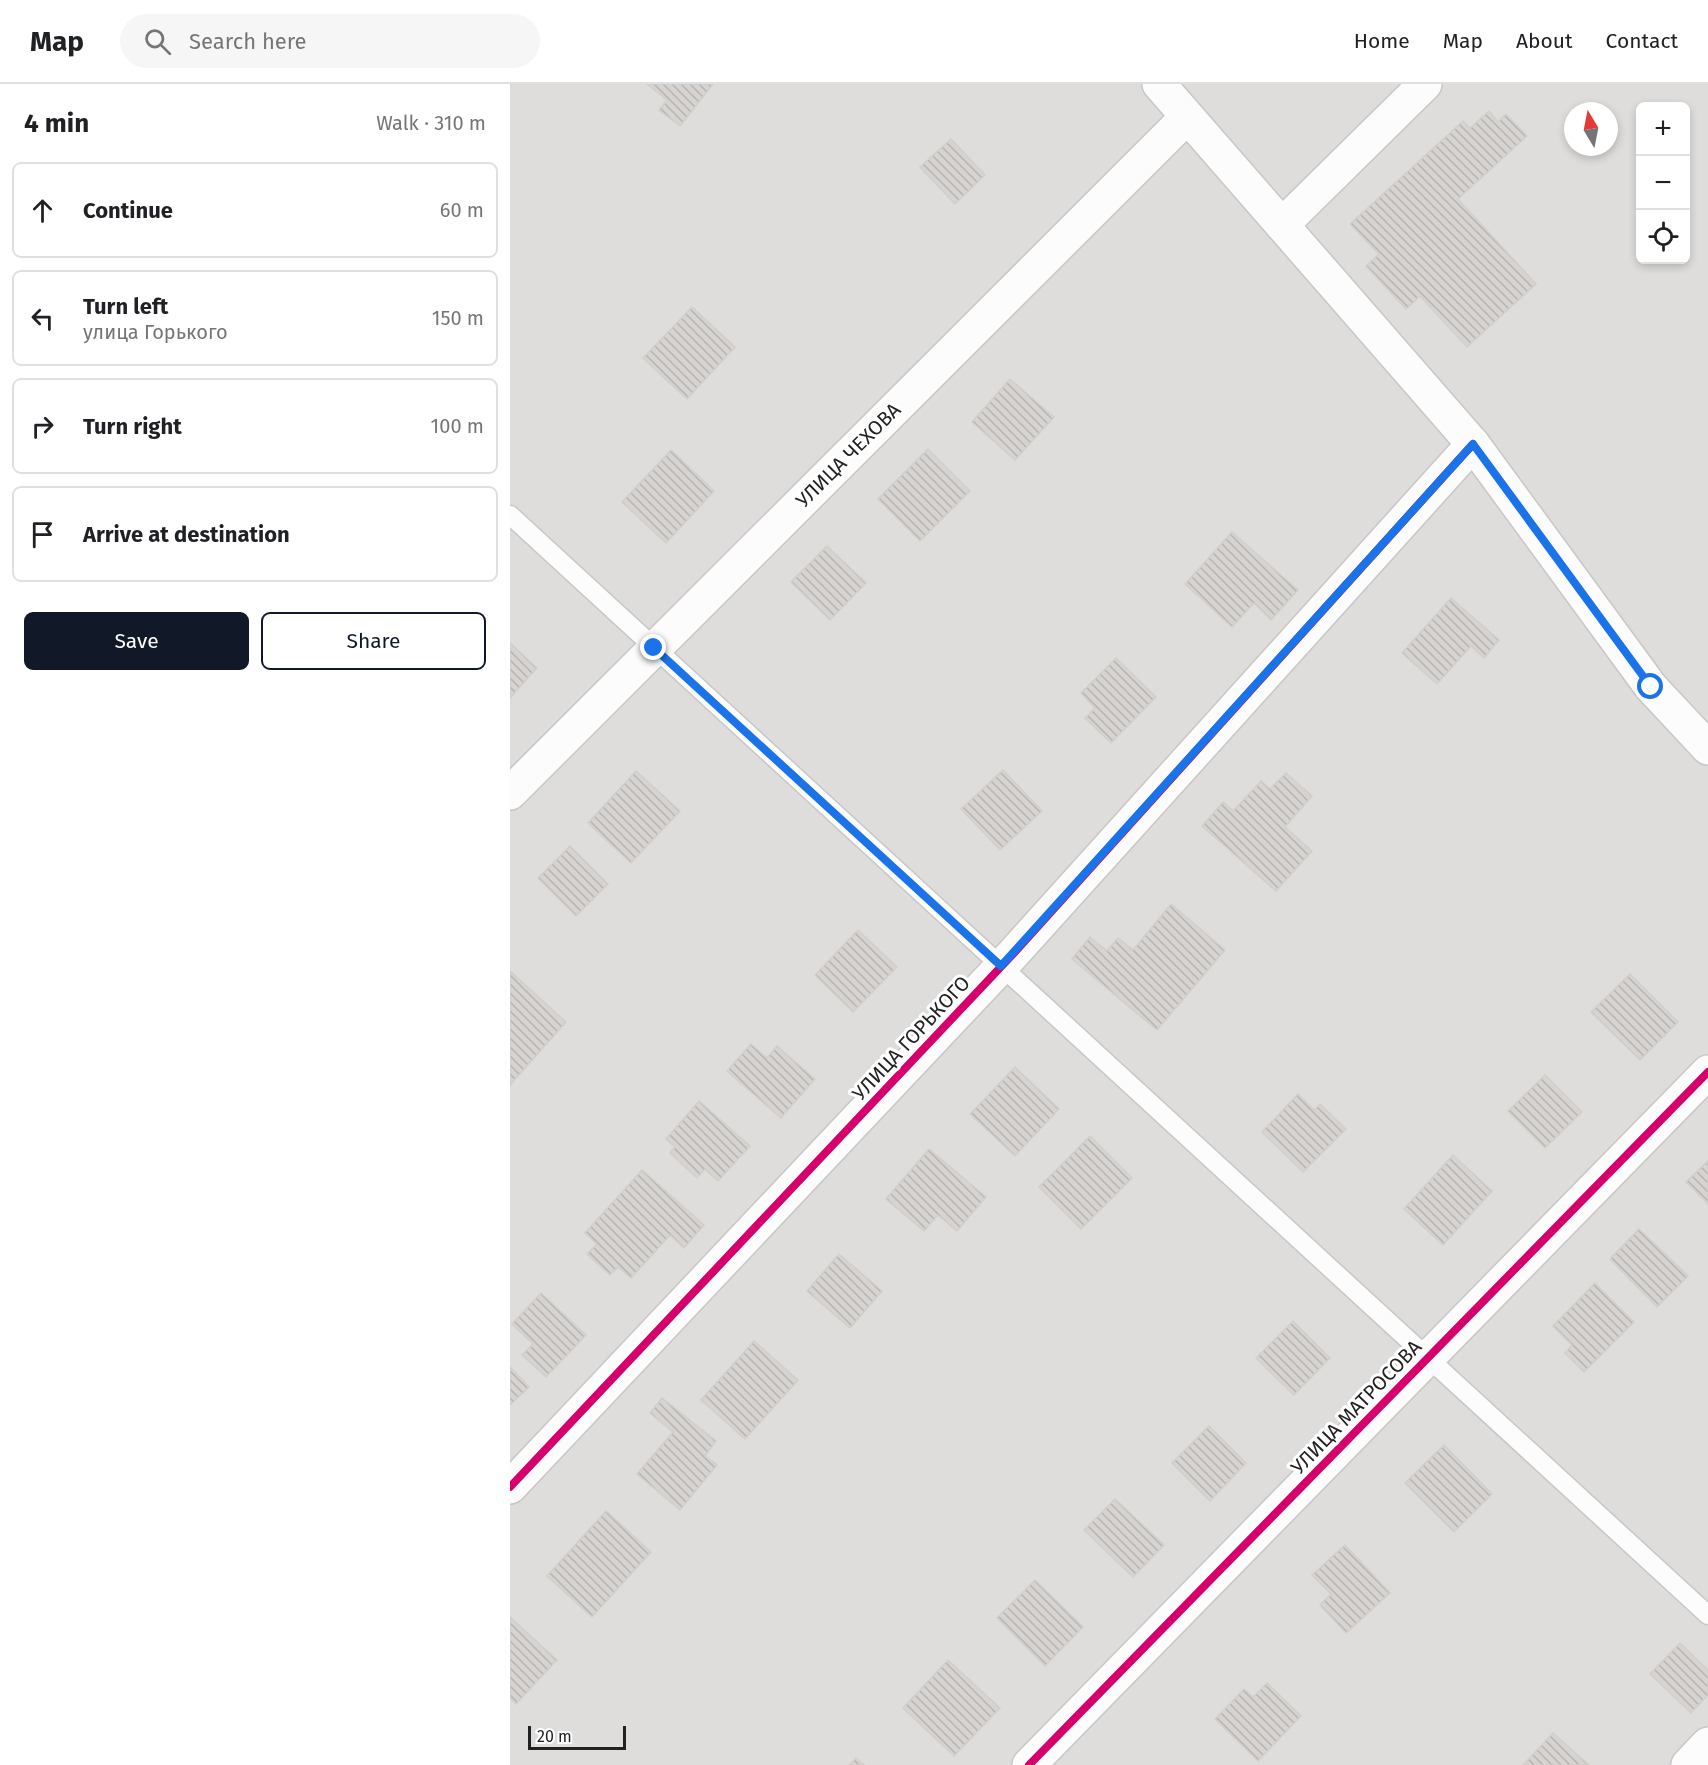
<!DOCTYPE html>
<meta charset="utf-8">
<style>
:root{--surface:#fff;--page:#f6f6f6;--text:#202124;--muted:#757577;--line:#e0e0e0;--accent:#111827}
body{margin:0;font-family:"Fira Sans",sans-serif;background:var(--page);color:var(--text)}
.controls{position:absolute;right:18px;top:18px;display:grid;overflow:hidden;border-radius:9px;box-shadow:0 3px 9px #0003}
.controls button{width:54px;height:54px;display:grid;place-items:center;padding:0;border:0;border-bottom:2px solid var(--line);background:var(--surface);color:var(--text);font:30px sans-serif}
.compass{position:absolute;left:1054px;top:18px;width:54px;height:54px;border-radius:50%;background:var(--surface);box-shadow:0 3px 9px #0003;rotate:350deg}
.scale{position:absolute;left:18px;bottom:15px;width:98px;box-sizing:border-box;padding-left:6px;border:3px solid #212121;border-top:0;font-size:16px;line-height:21px;white-space:nowrap;color:#212121;-webkit-text-stroke:4px #fff;paint-order:stroke}
.stop{position:absolute;width:18px;height:18px;margin:-14px;border:4px solid #1a73e8;border-radius:50%;background:#fff}
.stop.end{background:#1a73e8;border-color:#fff;box-shadow:0 2px 6px #0008}
.list{margin:0;padding:0;list-style:none}
h2{display:flex;justify-content:space-between;align-items:center;height:78px;margin:0;padding:0 24px;font-size:26px}
h2 small{font-size:20px;font-weight:400;color:var(--muted)}
.list li{display:grid;grid-template-columns:39px 1fr auto;gap:18px;align-items:center;box-sizing:border-box;height:96px;margin:0 12px 12px;padding:0 12px;border:2px solid var(--line);border-radius:9px}
.list b{display:block;font-size:22px;white-space:nowrap}
.list p{margin:0;font-size:20px;white-space:nowrap;color:var(--muted)}
.list em{font-size:20px;font-style:normal;color:var(--muted)}
.actions{display:flex;gap:12px;padding:18px 24px}
.actions a{flex:1;padding:14px 0;border:2px solid var(--accent);border-radius:9px;text-align:center;font-size:21px;color:var(--accent)}
.actions .main{background:var(--accent);color:#fff}
.icon{flex:none;width:33px;height:33px;fill:none;stroke:currentColor;stroke-width:2;stroke-linecap:round;stroke-linejoin:round}
.map{position:relative;flex:none;width:1198px;height:1681px;overflow:hidden}
header{display:flex;align-items:center;gap:36px;box-sizing:border-box;height:84px;padding:0 30px;background:var(--surface);border-bottom:2px solid var(--line)}
header strong{font-size:28px}
nav{display:flex;gap:33px;margin-inline-start:auto;font-size:21px}
.search{width:420px;height:54px;background:var(--page);display:flex;align-items:center;gap:15px;box-sizing:border-box;padding:0 21px;border-radius:33px;color:var(--muted);font-size:22px}
main{display:flex}
aside{flex:1;background:var(--surface)}
.map>svg:first-child{display:block}
.residential{fill:#dedddb;fill-rule:evenodd}
.building{fill:url(#building-back-hatch);stroke:#d2cfcb;stroke-width:1.5}
.lines{fill:none;stroke-linecap:round;stroke-linejoin:round}
.service-casing{stroke:#c8c7c6;stroke-width:21}
.minor-casing{stroke:#c8c7c6;stroke-width:36}
.service{stroke:#fdfcfc;stroke-width:18}
.minor{stroke:#fdfcfc;stroke-width:33}
.cycleway-casing{stroke:#fff;stroke-width:11}
.cycleway{stroke:#d6006c;stroke-width:8}
.route{stroke:#1a73e8;stroke-width:8}
.labels{text-anchor:middle;stroke-width:6;stroke-linejoin:round;paint-order:stroke}
.street-label{font-size:20px;fill:#212121;stroke:#fff}
</style>
<header>
<strong>Map</strong>
<div class="search"><svg class="icon" aria-label="search" viewBox="0 0 24 24"><circle cx="10" cy="10" r="6"/><path d="M15 15l6 6"/></svg>Search here</div>
<nav><a>Home</a><a>Map</a><a>About</a><a>Contact</a></nav>
</header>
<main>
<aside>
<h2>4 min<small>Walk · 310 m</small></h2>
<ul class="list">
<li><svg class="icon" aria-label="ahead" viewBox="0 0 24 24"><path d="M12 20V5M6 11l6-6 6 6"/></svg><div><b>Continue</b></div><em>60 m</em></li>
<li><svg class="icon" aria-label="left" viewBox="0 0 24 24"><path d="M17 20v-9H6M10 6l-5 5 5 5"/></svg><div><b>Turn left</b><p>улица Горького</p></div><em>150 m</em></li>
<li><svg class="icon" aria-label="right" viewBox="0 0 24 24"><path d="M7 20v-9h11M14 6l5 5-5 5"/></svg><div><b>Turn right</b></div><em>100 m</em></li>
<li><svg class="icon" aria-label="arrive" viewBox="0 0 24 24"><path d="M6 21V4h12l-3 4 3 4H6"/></svg><div><b>Arrive at destination</b></div></li>
</ul>
<div class="actions"><a class="main">Save</a><a>Share</a></div>
</aside>
<div class="map">
<svg width="1198" height="1681" viewBox="0 0 1198 1681">
<defs>
<pattern id="building-back-hatch" width="6" height="6" patternUnits="userSpaceOnUse" patternTransform="scale(1.5)"><rect width="6" height="6" fill="#d6d3d1"/><path d="M-1 5l2 2M0 0l6 6M5-1l2 2" fill="none" stroke="#b7b5b3"/></pattern>
</defs>
<rect width="100%" height="100%" fill="#efedea"/>
<path class="residential" d="M0,0H1198V1681H0ZM1130,22H1176V176H1130ZM1063,27H1099V63H1063Z"/>
<g class="building">
<polygon points="137,0 203,0 170,42 149,26 157,16"/>
<polygon points="979,27 988,38 996,30 1017,52 948,115 1026,200 957,263 910,212 896,225 856,182 869,170 840,140 953,37 960,44"/>
<polygon points="441,55 475,91 445,120 410,83"/>
<polygon points="182,223 225,263 177,315 133,274"/>
<polygon points="500,295 544,333 505,376 462,338"/>
<polygon points="418,365 460,407 410,457 368,415"/>
<polygon points="161,366 204,407 156,459 112,418"/>
<polygon points="722,448 788,506 761,536 744,519 722,543 675,500"/>
<polygon points="317,462 356,499 320,536 281,498"/>
<polygon points="941,514 989,556 974,574 961,562 927,600 892,569"/>
<polygon points="0,559 27,584 0,614"/>
<polygon points="606,574 646,613 601,659 575,634 585,624 571,609"/>
<polygon points="493,686 532,727 490,766 451,725"/>
<polygon points="126,687 170,727 121,779 78,739"/>
<polygon points="776,689 802,712 775,743 802,767 766,807 692,742 713,718 723,727 751,697 760,705"/>
<polygon points="60,762 98,800 66,832 28,794"/>
<polygon points="661,820 715,866 647,946 562,875 580,853 597,867 608,854 623,866"/>
<polygon points="348,846 387,883 343,928 305,891"/>
<polygon points="0,887 56,938 0,1001"/>
<polygon points="1120,890 1168,938 1130,976 1081,928"/>
<polygon points="241,960 257,974 267,962 305,995 271,1034 217,987"/>
<polygon points="505,983 549,1025 505,1072 460,1030"/>
<polygon points="1035,991 1072,1028 1035,1064 998,1027"/>
<polygon points="788,1010 804,1026 810,1020 836,1045 793,1088 752,1048"/>
<polygon points="189,1017 240,1062 208,1097 195,1085 187,1094 160,1069 165,1063 156,1055"/>
<polygon points="580,1052 622,1094 571,1145 529,1103"/>
<polygon points="419,1065 476,1113 447,1147 428,1131 414,1147 376,1115"/>
<polygon points="943,1071 982,1107 933,1161 894,1125"/>
<polygon points="1198,1077 1198,1120 1176,1098"/>
<polygon points="132,1086 194,1141 174,1164 160,1151 121,1194 108,1183 100,1191 77,1170 87,1160 75,1149"/>
<polygon points="1129,1145 1178,1192 1147,1223 1100,1175"/>
<polygon points="329,1170 372,1207 340,1244 297,1207"/>
<polygon points="1085,1199 1124,1238 1074,1288 1055,1269 1062,1261 1043,1242"/>
<polygon points="31,1209 76,1251 36,1293 12,1271 23,1260 2,1240"/>
<polygon points="783,1237 820,1274 784,1311 746,1274"/>
<polygon points="244,1257 288,1296 235,1355 191,1316"/>
<polygon points="0,1283 19,1303 0,1321"/>
<polygon points="152,1314 206,1357 195,1372 207,1381 170,1426 127,1390 163,1348 140,1329"/>
<polygon points="699,1342 736,1379 700,1417 662,1379"/>
<polygon points="934,1361 982,1410 944,1448 895,1399"/>
<polygon points="605,1415 654,1461 623,1493 574,1446"/>
<polygon points="96,1427 141,1468 82,1533 37,1492"/>
<polygon points="835,1461 880,1509 836,1549 810,1521 821,1510 802,1491"/>
<polygon points="525,1496 573,1543 535,1582 487,1534"/>
<polygon points="0,1533 47,1576 6,1620 0,1614"/>
<polygon points="1170,1559 1198,1586 1198,1611 1181,1629 1140,1590"/>
<polygon points="438,1576 490,1624 444,1672 393,1624"/>
<polygon points="757,1599 791,1632 748,1677 705,1635 734,1605 743,1613"/>
<polygon points="1043,1649 1079,1681 1013,1681"/>
<polygon points="346,1674 354,1681 340,1681"/>
</g>
<g class="lines">
<g class="service-casing">
<polyline id="service" points="0,431 1198,1531"/>
</g>
<g class="minor-casing">
<g id="minor">
<polyline points="649,0 963,360 1141,603 1198,664"/>
<polyline points="772,141 915,0"/>
<polyline points="0,709 677,33"/>
<polyline points="0,1403 503,870 963,360"/>
<polyline points="519,1681 1198,988"/>
<polyline points="1178,1681 1198,1660"/>
</g>
</g>
<use href="#service" class="service"/>
<use href="#minor" class="minor"/>
<g class="cycleway-casing">
<g id="cycleway">
<polyline points="0,1403 503,870 963,360"/>
<polyline points="519,1681 1198,988"/>
</g>
</g>
<use href="#cycleway" class="cycleway"/>
</g>
<g class="lines">
<polyline class="route" points="144,564 491,882 963,360 1141,603"/>
</g>
<g class="labels">
<g class="street-label">
<text transform="translate(338 371) rotate(-45)" y="7">УЛИЦА ЧЕХОВА</text>
<text transform="translate(401 954) rotate(-47)" y="7">УЛИЦА ГОРЬКОГО</text>
<text transform="translate(846 1323) rotate(-46)" y="7">УЛИЦА МАТРОСОВА</text>
</g>
</g>
</svg>
<div class="controls">
<button>+</button>
<button>−</button>
<button><svg class="icon" aria-label="locate" viewBox="0 0 24 24"><circle cx="12" cy="12" r="6"/><path d="M12 2v4M12 18v4M2 12h4M18 12h4"/></svg></button>
</div>
<svg class="compass" viewBox="-18 -18 36 36"><path d="M0-13l5 13h-10z" fill="#e53935"/><path d="M0 13l5-13h-10z" fill="#757577"/></svg>
<div class="scale">20 m</div>
<div class="stop" style="left:1141px;top:603px"></div>
<div class="stop end" style="left:144px;top:564px"></div>
</div>
</main>
